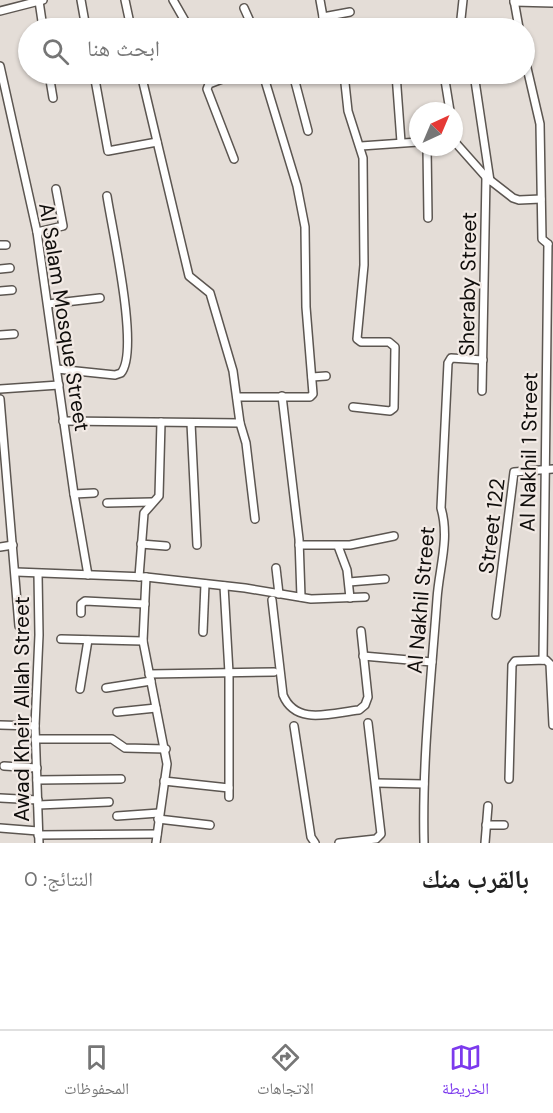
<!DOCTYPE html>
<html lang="ar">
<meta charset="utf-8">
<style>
:root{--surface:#fff;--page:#f6f6f6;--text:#222;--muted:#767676;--line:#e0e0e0;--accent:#7c3aed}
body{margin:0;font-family:"DM Sans","Noto Naskh Arabic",sans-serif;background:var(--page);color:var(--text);direction:rtl}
.compass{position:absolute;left:409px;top:102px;width:54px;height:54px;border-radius:50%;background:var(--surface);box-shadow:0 2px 4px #0004;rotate:44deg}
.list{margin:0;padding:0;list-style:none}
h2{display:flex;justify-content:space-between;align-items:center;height:78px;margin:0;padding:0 24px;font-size:26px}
h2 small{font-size:20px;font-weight:400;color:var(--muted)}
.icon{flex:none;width:33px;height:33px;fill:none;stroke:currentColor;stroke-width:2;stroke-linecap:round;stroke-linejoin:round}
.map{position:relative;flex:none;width:553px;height:843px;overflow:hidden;direction:ltr}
.search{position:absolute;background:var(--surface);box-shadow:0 2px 4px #0004;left:18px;right:18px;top:18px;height:66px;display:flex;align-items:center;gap:15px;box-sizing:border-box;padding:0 21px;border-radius:33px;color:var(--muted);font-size:22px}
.sheet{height:186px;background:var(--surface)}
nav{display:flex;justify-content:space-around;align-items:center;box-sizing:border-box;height:84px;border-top:2px solid var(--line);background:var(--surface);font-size:16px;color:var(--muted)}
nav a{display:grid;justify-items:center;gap:3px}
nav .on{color:var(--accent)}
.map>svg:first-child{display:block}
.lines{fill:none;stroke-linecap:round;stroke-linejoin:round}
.minor-casing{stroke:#5c5651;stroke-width:10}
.minor{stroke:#fff;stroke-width:7}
.labels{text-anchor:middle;stroke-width:4.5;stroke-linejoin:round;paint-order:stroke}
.street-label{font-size:21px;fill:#0f0d0b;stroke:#f2eae5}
</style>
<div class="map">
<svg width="553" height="843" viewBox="0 0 553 843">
<rect width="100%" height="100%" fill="#e4ddd7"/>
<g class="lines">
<g class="minor-casing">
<g id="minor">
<polyline points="81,0 86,28"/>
<polyline points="125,0 131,28"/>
<polyline points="173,0 189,28"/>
<polyline points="320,0 325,28"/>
<polyline points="514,0 519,28"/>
<polyline points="39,1 43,28"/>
<polyline points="514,2 553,3"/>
<polyline points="244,8 253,28"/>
<polyline points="0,11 43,0"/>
<polyline points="323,17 350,12"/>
<polyline points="460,28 463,0"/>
<polyline points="524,55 540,124 542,239 548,244"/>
<polyline points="0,66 37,232 74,494 88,575"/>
<polyline points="49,74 53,98"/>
<polyline points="94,74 108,151 157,142"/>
<polyline points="141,74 189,276 210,293 233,371 240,423 246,443 255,519"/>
<polyline points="293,74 308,131"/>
<polyline points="344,74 348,111 363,158 364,265 357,339 361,342 389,342 395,347 394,408 390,411 353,407"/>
<polyline points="396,74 401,142"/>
<polyline points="444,74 450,111"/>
<polyline points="474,74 490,181"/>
<polyline points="454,141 486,177 513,198 519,200 541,199"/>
<polyline points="361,146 418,142"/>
<polyline points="427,147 428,218"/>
<polyline points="234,159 207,89 209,84 235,74"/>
<polyline points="37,232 63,226 56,189"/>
<polyline points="0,245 6,245"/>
<polyline points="0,269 10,268"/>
<polyline points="0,291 12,290"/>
<polyline points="48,304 100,298"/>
<polyline points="0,335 14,334"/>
<path d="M57,369L115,375L121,373C140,351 112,229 107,196"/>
<polyline points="312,377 326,376"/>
<polyline points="0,389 59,385"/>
<polyline points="482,391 486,177"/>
<polyline points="282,396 299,539 301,597"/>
<polyline points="237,397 310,397 313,394 306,307 305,227 297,186 263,74"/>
<polyline points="0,399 19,626"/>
<polyline points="63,421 240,423"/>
<polyline points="191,423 197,545"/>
<polyline points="74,494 94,493"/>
<polyline points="107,503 152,502"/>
<polyline points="141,544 166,546"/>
<polyline points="299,545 350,545 394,536"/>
<polyline points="338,546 347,570 350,598"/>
<polyline points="0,547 13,545"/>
<polyline points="276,568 279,594"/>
<polyline points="16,572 146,577 245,588 311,599 365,597"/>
<polyline points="38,574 39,635 35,726 39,843"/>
<polyline points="139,577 144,513 159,496 161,422"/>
<polyline points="146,577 143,641 167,764 156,843"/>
<polyline points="349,582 385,579"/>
<polyline points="224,586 229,673 229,797"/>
<path d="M272,600L283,695C296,726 331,713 359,710L365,705L368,697L361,631"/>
<polyline points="81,613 81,604 85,601 145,604"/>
<polyline points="496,615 514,472 553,469"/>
<polyline points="203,632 205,584"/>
<polyline points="61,639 143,641"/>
<polyline points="363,656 432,662"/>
<polyline points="543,660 548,244"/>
<polyline points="149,674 274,672"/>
<polyline points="106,688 151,681"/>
<polyline points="80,689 88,640"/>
<polyline points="117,712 156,708"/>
<polyline points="0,725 35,726"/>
<polyline points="294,726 311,837 315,843"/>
<polyline points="35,739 112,739 125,748 166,749"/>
<polyline points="4,766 37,768"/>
<polyline points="509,779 512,665 515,661 546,660 550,664 553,725"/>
<polyline points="37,780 121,779"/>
<polyline points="164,781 229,788"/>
<polyline points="376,783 424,784"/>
<polyline points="0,798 38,800"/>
<polyline points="38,805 109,802"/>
<polyline points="117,816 159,813"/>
<polyline points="158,819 210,825"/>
<polyline points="486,825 504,825"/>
<polyline points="0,828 38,831"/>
<polyline points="38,835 157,834"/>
<polyline points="339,843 376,839 381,834 368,723"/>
<path d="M424,843C422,761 431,681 437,599C439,568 450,539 441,508L448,363L451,358L483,360"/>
<polyline points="485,843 488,806"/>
</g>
</g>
<use href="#minor" class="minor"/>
</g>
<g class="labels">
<g class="street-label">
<text transform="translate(468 284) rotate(-89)" y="7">Sheraby Street</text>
<text transform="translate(64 317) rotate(81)" y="7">Al Salam Mosque Street</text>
<text transform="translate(529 452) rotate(-89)" y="7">Al Nakhil 1 Street</text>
<text transform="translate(492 526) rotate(-83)" y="7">Street 122</text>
<text transform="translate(421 600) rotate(-85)" y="7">Al Nakhil Street</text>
<text transform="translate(22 709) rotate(-90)" y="7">Awad Kheir Allah Street</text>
</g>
</g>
</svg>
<svg class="compass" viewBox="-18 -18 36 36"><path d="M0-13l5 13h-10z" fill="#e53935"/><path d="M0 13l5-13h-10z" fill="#767676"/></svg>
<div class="search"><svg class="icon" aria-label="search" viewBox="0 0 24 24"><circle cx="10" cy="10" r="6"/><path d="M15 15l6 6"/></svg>ابحث هنا</div>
</div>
<section class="sheet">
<h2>بالقرب منك<small>النتائج: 0</small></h2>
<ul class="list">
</ul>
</section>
<nav>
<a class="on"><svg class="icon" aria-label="map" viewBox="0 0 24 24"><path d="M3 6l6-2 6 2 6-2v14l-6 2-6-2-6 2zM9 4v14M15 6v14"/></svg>الخريطة</a>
<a><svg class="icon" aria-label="directions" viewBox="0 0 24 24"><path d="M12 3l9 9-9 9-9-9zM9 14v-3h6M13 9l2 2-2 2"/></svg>الاتجاهات</a>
<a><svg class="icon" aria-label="saved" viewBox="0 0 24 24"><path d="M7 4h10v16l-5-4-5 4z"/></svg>المحفوظات</a>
</nav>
